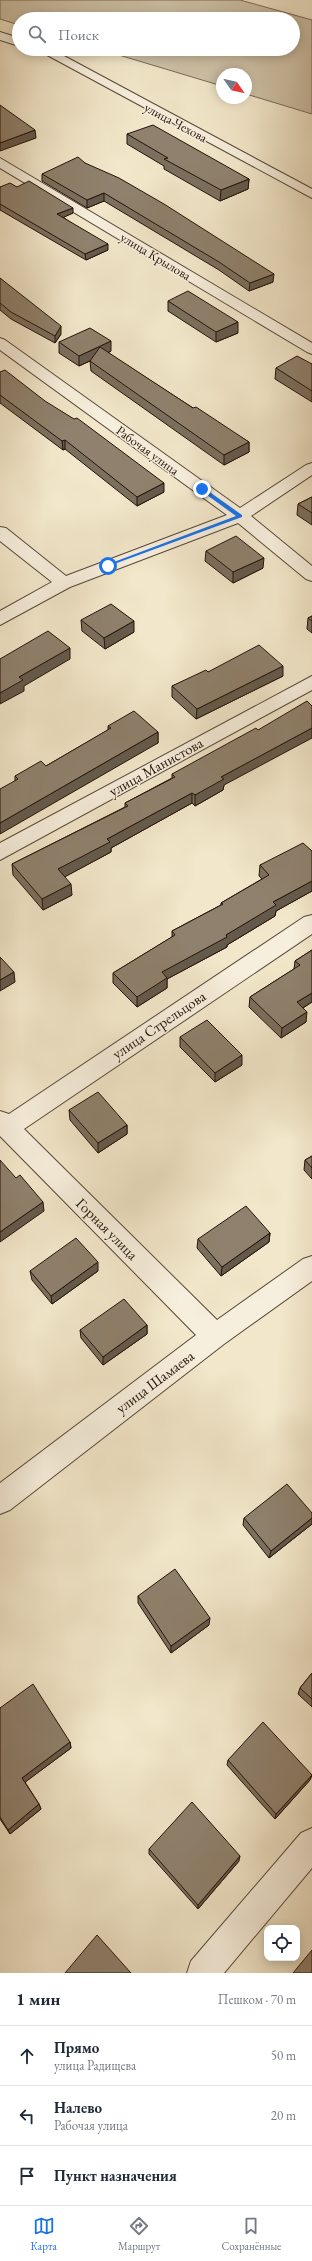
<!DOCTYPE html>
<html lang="ru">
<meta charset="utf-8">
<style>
:root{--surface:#fff;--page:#f2f2f3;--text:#1f2937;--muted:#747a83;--line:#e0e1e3;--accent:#1a73e8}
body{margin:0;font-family:"EB Garamond",serif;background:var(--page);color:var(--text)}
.controls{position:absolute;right:12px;bottom:12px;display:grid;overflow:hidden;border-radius:8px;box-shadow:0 2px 10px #0003}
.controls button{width:36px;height:36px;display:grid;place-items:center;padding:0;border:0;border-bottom:1px solid var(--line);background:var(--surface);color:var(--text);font:20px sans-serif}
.compass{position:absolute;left:216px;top:68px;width:36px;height:36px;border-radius:50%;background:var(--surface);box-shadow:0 2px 10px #0003;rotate:124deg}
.stop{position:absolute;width:12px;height:12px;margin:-9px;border:3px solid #1a73e8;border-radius:50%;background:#fff}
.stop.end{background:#1a73e8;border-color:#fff;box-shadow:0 1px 4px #0008}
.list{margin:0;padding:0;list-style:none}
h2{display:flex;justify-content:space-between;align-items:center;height:52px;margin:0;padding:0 16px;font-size:17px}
h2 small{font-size:13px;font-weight:400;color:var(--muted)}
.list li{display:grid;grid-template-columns:26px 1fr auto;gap:12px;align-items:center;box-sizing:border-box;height:60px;padding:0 16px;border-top:1px solid var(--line)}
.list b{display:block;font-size:15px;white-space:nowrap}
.list p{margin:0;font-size:13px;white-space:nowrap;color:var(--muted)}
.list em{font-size:13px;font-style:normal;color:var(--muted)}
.icon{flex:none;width:22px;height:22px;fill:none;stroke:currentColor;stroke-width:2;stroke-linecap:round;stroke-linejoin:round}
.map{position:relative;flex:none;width:312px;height:1973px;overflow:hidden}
.search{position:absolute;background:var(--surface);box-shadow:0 2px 10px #0003;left:12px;right:12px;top:12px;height:44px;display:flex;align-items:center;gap:10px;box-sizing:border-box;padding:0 14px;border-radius:22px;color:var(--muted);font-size:15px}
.sheet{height:232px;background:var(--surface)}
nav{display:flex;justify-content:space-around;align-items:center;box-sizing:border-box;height:56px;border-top:1px solid var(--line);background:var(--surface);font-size:11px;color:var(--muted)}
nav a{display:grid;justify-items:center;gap:2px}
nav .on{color:var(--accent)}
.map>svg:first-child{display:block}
.green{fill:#cfc3a9;stroke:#7a6a59}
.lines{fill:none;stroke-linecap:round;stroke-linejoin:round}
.minor-casing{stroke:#584739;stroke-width:2}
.minor{fill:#f7efdd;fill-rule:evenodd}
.wall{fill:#7b6f5e;stroke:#241209}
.shaded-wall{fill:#645a4c;stroke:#241209}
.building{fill:#8f816d;stroke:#241209}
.route{fill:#1a73e8}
.labels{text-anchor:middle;stroke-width:3;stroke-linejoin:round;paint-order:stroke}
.far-street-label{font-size:13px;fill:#241209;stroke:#f7efdd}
.street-label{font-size:15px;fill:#241209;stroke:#f7efdd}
</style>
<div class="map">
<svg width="312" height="1973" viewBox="0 0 312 1973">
<rect width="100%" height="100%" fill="#f2e7ca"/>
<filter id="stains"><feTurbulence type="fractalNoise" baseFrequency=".005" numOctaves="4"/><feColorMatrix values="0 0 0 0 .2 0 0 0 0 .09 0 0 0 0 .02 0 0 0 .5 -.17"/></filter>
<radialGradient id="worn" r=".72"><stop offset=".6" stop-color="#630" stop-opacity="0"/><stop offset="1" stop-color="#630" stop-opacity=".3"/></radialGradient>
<polygon class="green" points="0,0 240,0 312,20 312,114 246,94 246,74 222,74 222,86 99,49 293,49 293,19 19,19 19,25 0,19"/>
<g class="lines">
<g class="minor-casing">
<g id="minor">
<polygon points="0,32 19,38 19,46 0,40"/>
<polygon points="36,49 51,49 312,189 312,198"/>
<polygon points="0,158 312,343 312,354 307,352 0,168"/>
<polygon points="0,338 5,340 240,508 306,465 312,463 312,475 251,516 312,566 312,581 306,579 238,523 70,587 0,625 0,611 52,582 0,541 0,527 6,528 66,576 227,515 0,350"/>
<polygon points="312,676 312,690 0,860 0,843"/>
<polygon points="312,915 312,934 24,1129 217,1320 303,1259 312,1256 312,1281 224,1344 10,1510 0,1514 0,1483 196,1335 0,1136 0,1111 9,1114 304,917"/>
<polygon points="312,1828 312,1868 224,1973 187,1973 191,1961 301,1833"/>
</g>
</g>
<use href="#minor" class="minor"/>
</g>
<g class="wall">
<polygon points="127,134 249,179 248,189 220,201 164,169 164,166 127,144"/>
<polygon points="85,163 273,282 249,291 219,270 104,201 87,208 42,181 42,174"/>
<polygon points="0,187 17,187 73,213 63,217 108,250 86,260 0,210"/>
<polygon points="0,278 61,334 55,343 11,319 0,310"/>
<polygon points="168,301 238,333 216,342 168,311"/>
<polygon points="59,342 111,351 108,353 193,408 249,442 249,452 224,465 91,371 90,361 79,366 59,353"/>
<polygon points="312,364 312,402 275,379 276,368"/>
<polygon points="0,372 164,492 137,506 65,449 63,450 0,403"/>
<polygon points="312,497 312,525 297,515 298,504"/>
<polygon points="206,551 263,568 233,583 205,561"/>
<polygon points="312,616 312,633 307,629 308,618"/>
<polygon points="81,620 134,632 105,649 82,631"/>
<polygon points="208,672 283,676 196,719 172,697 172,686"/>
<polygon points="108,726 158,732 158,743 15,781 15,776 46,766 108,730"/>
<polygon points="172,774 224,785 223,790 195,806 192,803 111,848 111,852 64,877 72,895 43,910 13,875 12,864 125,807 125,803 172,778"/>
<polygon points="312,851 312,891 276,911 275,916 227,945 227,947 167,979 167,988 137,1007 113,983 113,973 172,937 172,931 221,905 221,903 262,879 259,876 260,865"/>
<polygon points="312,950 312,1002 303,1008 306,1022 281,1038 249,1007 250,997 294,969 295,961"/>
<polygon points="180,1037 242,1065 215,1082 180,1047"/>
<polygon points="69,1110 127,1125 127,1134 98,1153 70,1120"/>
<polygon points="312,1156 312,1179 304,1170 305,1160"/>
<polygon points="270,1233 269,1242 221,1276 197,1248 198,1239"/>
<polygon points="30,1271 98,1271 52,1304 32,1280"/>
<polygon points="147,1325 147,1334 103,1365 81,1338 80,1330"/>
<polygon points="312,1513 312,1524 269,1558 243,1525 244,1518"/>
<polygon points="138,1596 209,1625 171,1653 138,1603"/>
<polygon points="312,1673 312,1707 298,1694 300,1688"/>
<polygon points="0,1708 70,1742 71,1748 25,1782 39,1804 41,1809 10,1834 0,1819"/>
<polygon points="228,1760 312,1775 310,1780 275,1819 227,1765"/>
<polygon points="149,1849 239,1861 198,1909 149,1854"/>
</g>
<g class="shaded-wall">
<polygon points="35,130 36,138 0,151 0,143"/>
<polygon points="249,179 248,189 220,201 221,190"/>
<polygon points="104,193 104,201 87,208 87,200"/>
<polygon points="73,208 73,213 58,220 57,214"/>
<polygon points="108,244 108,250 86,260 85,254"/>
<polygon points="274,274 273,282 249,291 250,283"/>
<polygon points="238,322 238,333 216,342 216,332"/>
<polygon points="61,326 61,334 55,343 55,336"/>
<polygon points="111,341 111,351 79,366 79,356"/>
<polygon points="65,440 65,449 63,450 62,441"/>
<polygon points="249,442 249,452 224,465 224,455"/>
<polygon points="164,483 164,492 137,506 137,497"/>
<polygon points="264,558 263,568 233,583 233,572"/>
<polygon points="134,621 134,632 105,649 104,638"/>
<polygon points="70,648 70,659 24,686 24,691 0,704 0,693 19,677"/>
<polygon points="283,666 283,676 196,719 197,709"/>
<polygon points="312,728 312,738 224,785 223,790 195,806 195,795 221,777"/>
<polygon points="158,732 158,743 0,834 0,823"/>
<polygon points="192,793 192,803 111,848 111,852 59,880 58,869 107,839"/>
<polygon points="312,881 312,891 276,911 275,916 227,945 227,947 167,979 167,988 137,1007 137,997 162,972 226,935 273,902"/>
<polygon points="71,884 72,895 43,910 42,899"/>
<polygon points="14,972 15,982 0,991 0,980"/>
<polygon points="312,993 312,1002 296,1012 297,1002"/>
<polygon points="307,1012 306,1022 281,1038 282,1028"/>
<polygon points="242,1055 242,1065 215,1082 215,1073"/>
<polygon points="127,1125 127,1134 98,1153 98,1143"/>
<polygon points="43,1202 44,1211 0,1242 0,1232"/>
<polygon points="270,1233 269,1242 221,1276 222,1267"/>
<polygon points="98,1262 98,1271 52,1304 51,1296"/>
<polygon points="147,1325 147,1334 103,1365 103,1357"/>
<polygon points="312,1518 312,1524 269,1558 271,1551"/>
<polygon points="210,1618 209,1625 171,1653 171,1646"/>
<polygon points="70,1742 71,1748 24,1783 22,1778"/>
<polygon points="312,1775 310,1780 275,1819 276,1814"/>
<polygon points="39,1804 41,1809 10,1834 8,1830"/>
<polygon points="240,1856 239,1861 198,1909 198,1905"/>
</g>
<g class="building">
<polygon points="0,105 35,130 0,143"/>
<polygon points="153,125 249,179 221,190 164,159 168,158 127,134"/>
<polygon points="78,157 85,163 119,178 164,204 274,274 250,283 219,262 104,193 87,200 42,174"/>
<polygon points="29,181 73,208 57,214 108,244 85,254 0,204 0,187 10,183 17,187"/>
<polygon points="0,278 61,326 55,336 11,312 0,303"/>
<polygon points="188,291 238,322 216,332 168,301"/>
<polygon points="90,328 111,341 79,356 59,342"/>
<polygon points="100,347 193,408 196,407 249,442 224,455 90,361"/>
<polygon points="297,356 312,364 312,391 276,368"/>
<polygon points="5,370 45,401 74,419 77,418 164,483 137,497 65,440 62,441 0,395 0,372"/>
<polygon points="312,497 312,513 298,504"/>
<polygon points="236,536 264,558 233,572 206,551"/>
<polygon points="111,604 134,621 104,638 81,620"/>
<polygon points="312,616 312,621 308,618"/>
<polygon points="48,631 70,648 19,677 23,680 0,693 0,659"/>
<polygon points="259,645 283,666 197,709 172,686 206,670 208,672"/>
<polygon points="307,701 312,706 312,728 221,777 224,779 195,795 192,793 107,839 110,842 58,869 71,884 42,899 12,864 128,806 125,803 175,777 172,774 256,728 258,730"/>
<polygon points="134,711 158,732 0,823 0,789 18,779 15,776 41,761 46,766 111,728 108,726"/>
<polygon points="303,843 312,851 312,881 273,902 276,905 226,935 227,937 162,972 167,978 137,997 113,973 175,935 172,931 223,904 221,903 269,875 260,865"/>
<polygon points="312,950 312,993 297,1002 307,1012 282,1028 250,997 300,965 295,961"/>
<polygon points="0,957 14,972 0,980"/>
<polygon points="207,1020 242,1055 215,1073 180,1037"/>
<polygon points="98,1092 127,1125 98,1143 69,1110"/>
<polygon points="312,1156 312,1168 305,1160"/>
<polygon points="0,1160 16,1178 20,1175 43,1202 0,1232"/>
<polygon points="246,1206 270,1233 222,1267 198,1239"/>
<polygon points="76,1238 98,1262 51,1296 30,1271"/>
<polygon points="124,1299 147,1325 103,1357 80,1330"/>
<polygon points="287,1484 312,1513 312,1518 271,1551 244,1518"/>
<polygon points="175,1569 210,1618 171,1646 138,1596"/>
<polygon points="312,1673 312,1699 300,1688"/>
<polygon points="33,1684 70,1742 22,1778 39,1804 8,1830 0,1817 0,1708"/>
<polygon points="263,1722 312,1775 276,1814 228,1760"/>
<polygon points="192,1802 240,1856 198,1905 149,1849"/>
<polygon points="97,1935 131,1973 65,1973"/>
<polygon points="312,1950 312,1973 293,1973"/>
</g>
<polygon class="route" points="200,488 204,488 242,515 242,517 106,567 106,565 236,516 200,490"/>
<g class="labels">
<g class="far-street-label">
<text transform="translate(176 122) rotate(28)" y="5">улица Чехова</text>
<text transform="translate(156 256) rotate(31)" y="5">улица Крылова</text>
<text transform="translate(148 450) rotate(36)" y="5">Рабочая улица</text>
</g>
<g class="street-label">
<text transform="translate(156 767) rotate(-29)" y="5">улица Манистова</text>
<text transform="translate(159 1025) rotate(-34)" y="5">улица Стрельцова</text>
<text transform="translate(107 1229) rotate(45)" y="5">Горная улица</text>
<text transform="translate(155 1382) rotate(-37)" y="5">улица Шамаева</text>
</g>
</g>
<rect width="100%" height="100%" filter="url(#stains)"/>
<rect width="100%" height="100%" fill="url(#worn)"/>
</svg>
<div class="controls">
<button><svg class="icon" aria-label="locate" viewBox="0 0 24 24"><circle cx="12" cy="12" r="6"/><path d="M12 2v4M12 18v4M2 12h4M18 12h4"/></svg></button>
</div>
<svg class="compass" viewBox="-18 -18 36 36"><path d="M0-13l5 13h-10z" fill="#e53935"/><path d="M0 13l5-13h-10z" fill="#747a83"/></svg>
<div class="stop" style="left:108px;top:566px"></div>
<div class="stop end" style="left:202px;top:489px"></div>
<div class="search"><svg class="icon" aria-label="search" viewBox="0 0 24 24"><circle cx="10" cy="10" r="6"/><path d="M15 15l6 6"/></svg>Поиск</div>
</div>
<section class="sheet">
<h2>1 мин<small>Пешком · 70 m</small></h2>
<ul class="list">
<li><svg class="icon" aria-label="ahead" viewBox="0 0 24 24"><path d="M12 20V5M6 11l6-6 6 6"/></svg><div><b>Прямо</b><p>улица Радищева</p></div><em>50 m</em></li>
<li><svg class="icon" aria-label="left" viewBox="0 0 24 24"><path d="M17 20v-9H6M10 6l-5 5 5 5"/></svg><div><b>Налево</b><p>Рабочая улица</p></div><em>20 m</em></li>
<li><svg class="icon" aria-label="arrive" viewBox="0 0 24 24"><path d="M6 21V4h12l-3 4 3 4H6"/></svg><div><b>Пункт назначения</b></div></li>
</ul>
</section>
<nav>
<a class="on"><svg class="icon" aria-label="map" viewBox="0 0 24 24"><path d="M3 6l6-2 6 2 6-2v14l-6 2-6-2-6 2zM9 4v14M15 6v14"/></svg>Карта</a>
<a><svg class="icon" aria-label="directions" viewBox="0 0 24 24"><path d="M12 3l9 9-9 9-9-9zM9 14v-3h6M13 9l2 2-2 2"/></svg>Маршрут</a>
<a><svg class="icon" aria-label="saved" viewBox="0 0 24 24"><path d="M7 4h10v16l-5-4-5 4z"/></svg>Сохранённые</a>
</nav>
